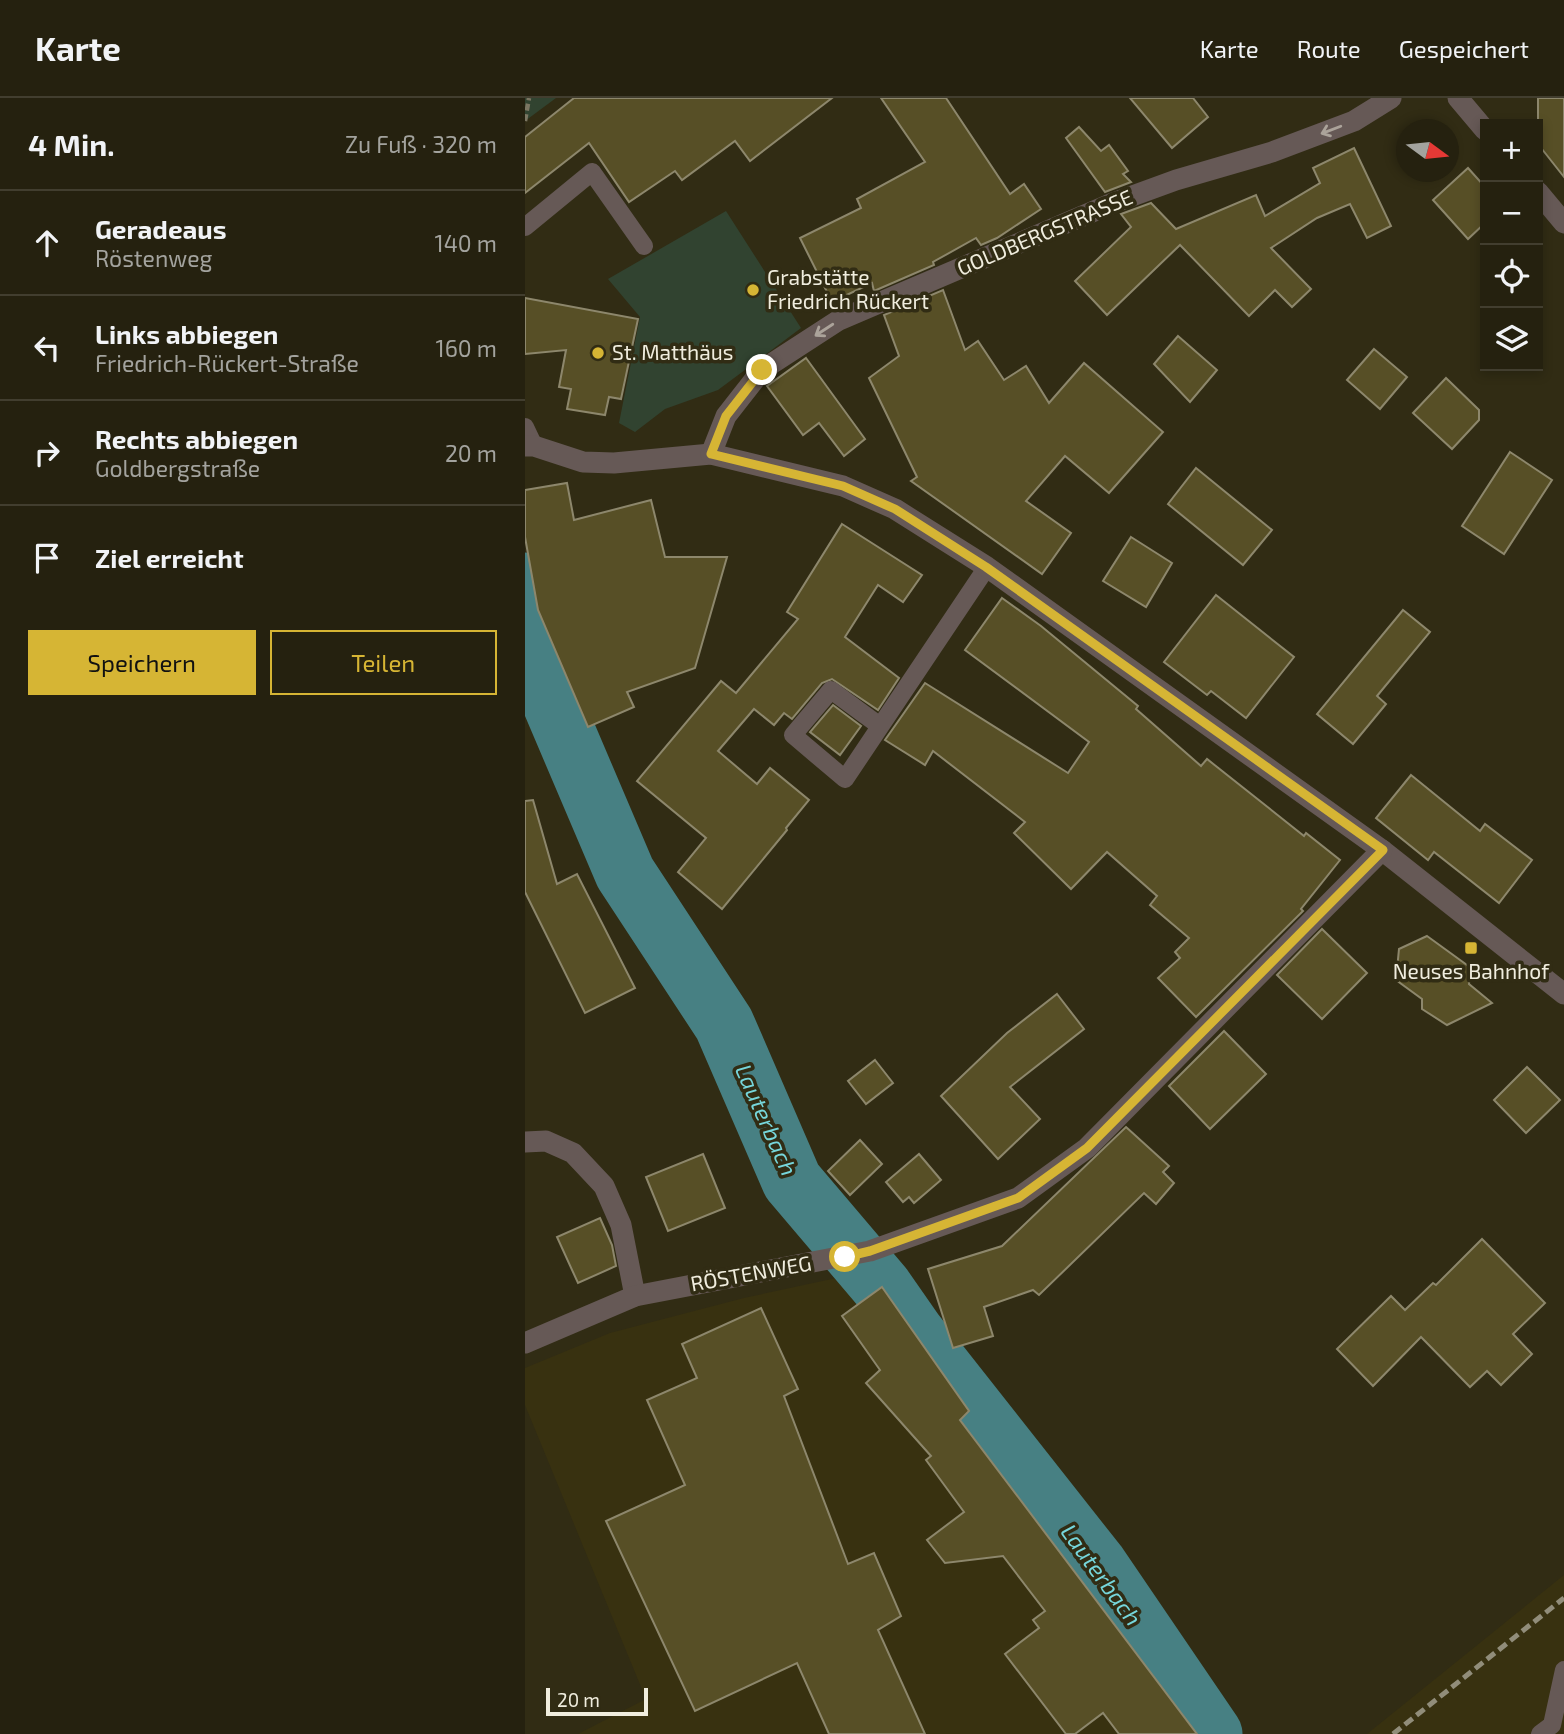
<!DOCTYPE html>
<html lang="de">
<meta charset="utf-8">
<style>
:root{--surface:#25210f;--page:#2d2918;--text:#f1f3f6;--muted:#a3a39e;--line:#423e2f;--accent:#d6b534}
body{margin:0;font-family:"Exo 2",sans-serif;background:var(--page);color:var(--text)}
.controls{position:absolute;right:21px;top:21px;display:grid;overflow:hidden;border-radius:0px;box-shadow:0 4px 10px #0003}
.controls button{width:63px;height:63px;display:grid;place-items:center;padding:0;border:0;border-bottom:2px solid var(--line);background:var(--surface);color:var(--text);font:35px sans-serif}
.compass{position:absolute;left:871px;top:21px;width:63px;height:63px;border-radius:50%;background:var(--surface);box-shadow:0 4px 10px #0003;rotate:105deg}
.scale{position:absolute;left:21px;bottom:18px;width:102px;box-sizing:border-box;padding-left:7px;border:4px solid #f0edde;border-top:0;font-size:19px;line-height:24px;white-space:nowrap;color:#f0edde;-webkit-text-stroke:5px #312c14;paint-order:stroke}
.stop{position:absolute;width:21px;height:21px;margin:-16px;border:5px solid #d6b534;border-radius:50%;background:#fff}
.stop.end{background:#d6b534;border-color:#fff;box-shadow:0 2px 7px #0008}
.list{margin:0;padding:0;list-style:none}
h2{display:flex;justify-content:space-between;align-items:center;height:91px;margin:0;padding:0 28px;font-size:30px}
h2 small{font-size:23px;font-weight:400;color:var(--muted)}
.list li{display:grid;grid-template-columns:46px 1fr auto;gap:21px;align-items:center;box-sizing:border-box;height:105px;padding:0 28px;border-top:2px solid var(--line)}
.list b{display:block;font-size:26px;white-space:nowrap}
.list p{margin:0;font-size:23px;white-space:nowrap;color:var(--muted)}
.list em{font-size:23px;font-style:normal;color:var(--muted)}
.actions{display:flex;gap:14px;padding:21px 28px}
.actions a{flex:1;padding:16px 0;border:2px solid var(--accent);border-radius:0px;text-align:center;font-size:24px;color:var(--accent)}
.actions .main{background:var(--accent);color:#111}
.icon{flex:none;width:38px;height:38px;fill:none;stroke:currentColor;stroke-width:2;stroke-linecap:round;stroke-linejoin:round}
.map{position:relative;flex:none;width:1039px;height:1636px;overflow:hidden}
header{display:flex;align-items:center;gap:42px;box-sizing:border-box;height:98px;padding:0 35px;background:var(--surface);border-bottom:2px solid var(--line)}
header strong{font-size:33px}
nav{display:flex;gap:38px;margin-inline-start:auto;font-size:24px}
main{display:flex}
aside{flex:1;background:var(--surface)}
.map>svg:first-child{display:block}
.built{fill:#383110}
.green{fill:#314330}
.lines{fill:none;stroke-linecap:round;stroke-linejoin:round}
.river{stroke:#478083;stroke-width:61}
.building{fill:#574f26;stroke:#8d876c;stroke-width:2}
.path{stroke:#7b7662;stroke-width:4.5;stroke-dasharray:7 3.5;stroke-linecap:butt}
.lane{stroke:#665956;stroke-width:18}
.street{stroke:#665956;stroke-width:21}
.rail{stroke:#918d7a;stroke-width:5;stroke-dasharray:10 5;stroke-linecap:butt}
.oneway{stroke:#aba39a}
.route{stroke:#d6b534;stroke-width:9}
.poi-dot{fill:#d6b534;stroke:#312c14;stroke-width:2.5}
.labels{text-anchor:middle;stroke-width:7;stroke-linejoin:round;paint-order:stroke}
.street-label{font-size:21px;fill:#f0edde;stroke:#312c14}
.poi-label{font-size:21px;fill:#f0edde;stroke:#312c14;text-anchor:start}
.water-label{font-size:23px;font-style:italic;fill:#76d6db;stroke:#312c14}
</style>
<header>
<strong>Karte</strong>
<nav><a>Karte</a><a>Route</a><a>Gespeichert</a></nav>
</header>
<main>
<aside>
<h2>4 Min.<small>Zu Fuß · 320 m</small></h2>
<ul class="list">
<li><svg class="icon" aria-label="ahead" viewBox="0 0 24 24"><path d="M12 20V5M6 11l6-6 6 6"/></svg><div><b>Geradeaus</b><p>Röstenweg</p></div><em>140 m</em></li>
<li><svg class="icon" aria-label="left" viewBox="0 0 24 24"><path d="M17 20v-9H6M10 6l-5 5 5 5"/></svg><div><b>Links abbiegen</b><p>Friedrich-Rückert-Straße</p></div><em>160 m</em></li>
<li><svg class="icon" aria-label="right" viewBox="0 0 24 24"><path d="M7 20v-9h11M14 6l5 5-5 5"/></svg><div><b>Rechts abbiegen</b><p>Goldbergstraße</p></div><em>20 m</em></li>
<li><svg class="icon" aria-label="arrive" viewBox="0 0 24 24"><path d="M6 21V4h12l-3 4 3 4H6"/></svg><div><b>Ziel erreicht</b></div></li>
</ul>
<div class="actions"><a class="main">Speichern</a><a>Teilen</a></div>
</aside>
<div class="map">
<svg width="1039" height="1636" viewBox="0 0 1039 1636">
<rect width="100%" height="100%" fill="#312c14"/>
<g class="built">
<polygon points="372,1167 492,1321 696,1636 53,1636 121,1601 0,1307 0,1270 85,1235 219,1200"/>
<polygon points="1039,1477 1039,1636 842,1636"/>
</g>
<g class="green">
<polygon points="0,0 31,0 0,23"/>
<polygon points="201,113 276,230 193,292 140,311 110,334 94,325 115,219 83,181"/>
</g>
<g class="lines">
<polyline class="river" points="0,485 28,606 100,775 199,926 267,1083 357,1189 389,1235 572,1467 687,1636"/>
</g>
<g class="building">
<polygon points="49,0 307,0 225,63 210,43 157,82 150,73 104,104 64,45 0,95 0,39"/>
<polygon points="356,0 421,0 485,96 499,86 516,111 472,140 456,147 451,140 408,164 409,167 349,193 347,185 307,204 275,140 336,110 332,101 400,64"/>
<polygon points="605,0 668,0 683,19 647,50"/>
<polygon points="1013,0 1039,0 1039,79 1013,46"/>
<polygon points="554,29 576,53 584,47 603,73 598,76 606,84 580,94 541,40"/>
<polygon points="829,50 866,128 842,140 825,106 792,120 746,150 786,191 767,209 750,192 724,218 655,147 582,217 550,183 606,129 596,116 626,105 651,131 731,97 740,118 795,85 788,70"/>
<polygon points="943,70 960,89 960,125 943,141 908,102"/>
<polygon points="418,192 440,252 453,243 479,282 501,268 524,305 559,265 638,334 584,395 540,358 501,403 546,435 517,476 386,383 392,379 344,280 374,258 359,217"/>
<polygon points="0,200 113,221 96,301 84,299 80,317 42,311 46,291 34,289 41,252 0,256"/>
<polygon points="653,238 692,272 665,304 629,266"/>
<polygon points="849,251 882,279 855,311 822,282"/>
<polygon points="281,260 340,341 319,358 294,325 278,337 242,288"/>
<polygon points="921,280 954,312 954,322 927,351 888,315"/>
<polygon points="985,354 1027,382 979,456 937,428"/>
<polygon points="671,370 747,432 718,467 643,406"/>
<polygon points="42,385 49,422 126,402 140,459 202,459 170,570 102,594 109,609 63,629 13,512 0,439 0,392"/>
<polygon points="317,426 397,477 378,504 353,487 320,539 374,580 353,612 307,581 297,585 267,621 259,615 249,627 229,611 193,653 232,686 245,670 284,702 261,730 262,732 197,811 153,774 181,740 112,683 196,583 211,595 273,521 262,514"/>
<polygon points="606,439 647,465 621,509 578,483"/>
<polygon points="691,497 769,559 721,620 686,593 682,597 639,564"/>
<polygon points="477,500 516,528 613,608 611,611 676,668 682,661 779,738 781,735 815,762 776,811 778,813 671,919 633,880 655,860 650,854 664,840 625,807 632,798 582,754 546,791 489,735 500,724 408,653 400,667 360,642 400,585 543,675 564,644 440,552"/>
<polygon points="878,512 905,534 852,598 861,606 828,646 792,616"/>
<polygon points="308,607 336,628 315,657 285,634"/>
<polygon points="886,677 955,733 960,726 1007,762 974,805 909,754 903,762 851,720"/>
<polygon points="8,702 32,786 52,776 110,890 60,915 0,794 0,703"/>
<polygon points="797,831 842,875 797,921 752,877"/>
<polygon points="902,838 946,870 944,886 967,905 922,927 897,911 897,901 871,882 874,851"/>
<polygon points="532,896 559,931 485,989 515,1021 473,1061 416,998 482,935"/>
<polygon points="699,933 741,976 685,1031 644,988"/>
<polygon points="350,962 368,985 341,1006 323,983"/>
<polygon points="1002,969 1035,1002 1001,1035 969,1002"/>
<polygon points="601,1029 644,1068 638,1074 649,1085 631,1106 619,1095 514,1197 508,1192 459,1209 468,1238 428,1250 403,1171 477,1148"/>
<polygon points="335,1042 357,1066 325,1097 303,1073"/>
<polygon points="178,1056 200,1110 143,1133 121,1079"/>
<polygon points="394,1056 416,1082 389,1105 384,1099 378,1104 361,1084"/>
<polygon points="75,1120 87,1147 91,1168 53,1185 32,1139"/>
<polygon points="957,1141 1020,1205 988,1236 1007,1256 976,1287 962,1273 945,1289 896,1239 848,1288 812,1251 866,1198 880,1212 908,1185 911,1187"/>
<polygon points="357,1189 444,1313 435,1322 672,1636 594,1636 578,1615 550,1636 541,1636 480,1556 514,1530 508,1522 520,1513 478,1458 420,1465 402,1442 439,1414 401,1362 406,1358 341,1285 355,1272 317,1218"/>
<polygon points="236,1210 273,1291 259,1298 323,1466 349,1455 376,1518 353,1532 400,1636 304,1636 272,1565 170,1613 81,1423 160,1387 122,1302 172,1280 157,1246"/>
</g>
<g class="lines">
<polyline class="path" points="0,23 4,0"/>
<g class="lane">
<polyline points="0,129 67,74 119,148"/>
<polyline points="0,329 9,348"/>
<polyline points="355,628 306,592 268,637 320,681 462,469"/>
<polyline points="1015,1636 1027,1627 1039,1572"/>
</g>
<g class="street">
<polyline points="933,0 960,32"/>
<polyline points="1013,94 1039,125"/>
<polyline points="0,348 9,348 58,364 89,365 186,356 318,388 370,411 462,469 857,752 1039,896"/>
<polyline points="186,356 201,318 237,272 314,222 588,105 651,82 747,54 829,23 866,0"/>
<polyline points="0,1044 21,1043 48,1055 79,1088 96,1127 110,1198"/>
<polyline points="0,1245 110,1198 345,1153 493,1100 562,1050 857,752"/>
</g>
<polyline class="rail" points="868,1636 1039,1500"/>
</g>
<defs><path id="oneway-shaft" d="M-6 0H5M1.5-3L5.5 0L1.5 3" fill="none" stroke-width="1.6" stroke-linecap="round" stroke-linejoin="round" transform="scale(1.75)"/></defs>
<g class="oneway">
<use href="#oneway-shaft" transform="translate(806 32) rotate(159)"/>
<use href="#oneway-shaft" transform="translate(299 232) rotate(147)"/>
</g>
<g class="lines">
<polyline class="route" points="237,272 201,318 186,356 318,388 370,411 461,469 858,752 562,1050 493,1100 345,1153 320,1159"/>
</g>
<g class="poi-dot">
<circle cx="228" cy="192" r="7"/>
<circle cx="73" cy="255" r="7"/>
<rect x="939" y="843" width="14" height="14" rx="3.5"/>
</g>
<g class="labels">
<g class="street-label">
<text transform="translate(520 135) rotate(-23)" y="7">GOLDBERGSTRASSE</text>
<text transform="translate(226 1176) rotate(-10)" y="7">RÖSTENWEG</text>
</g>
<g class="poi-label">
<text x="242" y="187">Grabstätte<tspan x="242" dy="24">Friedrich Rückert</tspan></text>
<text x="87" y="262">St. Matthäus</text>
<text x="946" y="881" text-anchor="middle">Neuses Bahnhof</text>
</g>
<g class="water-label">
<text transform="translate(241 1022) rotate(66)" y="8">Lauterbach</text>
<text transform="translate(576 1477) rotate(54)" y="8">Lauterbach</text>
</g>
</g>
</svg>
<div class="controls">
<button>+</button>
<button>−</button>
<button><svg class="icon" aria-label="locate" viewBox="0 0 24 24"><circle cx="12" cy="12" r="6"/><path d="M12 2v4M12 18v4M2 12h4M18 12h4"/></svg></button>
<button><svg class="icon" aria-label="layers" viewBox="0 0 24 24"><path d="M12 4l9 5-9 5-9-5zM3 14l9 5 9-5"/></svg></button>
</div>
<svg class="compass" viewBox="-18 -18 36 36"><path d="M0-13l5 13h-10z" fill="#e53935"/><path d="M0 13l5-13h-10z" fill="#a3a39e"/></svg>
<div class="scale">20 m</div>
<div class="stop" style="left:320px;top:1159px"></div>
<div class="stop end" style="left:237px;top:272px"></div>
</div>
</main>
